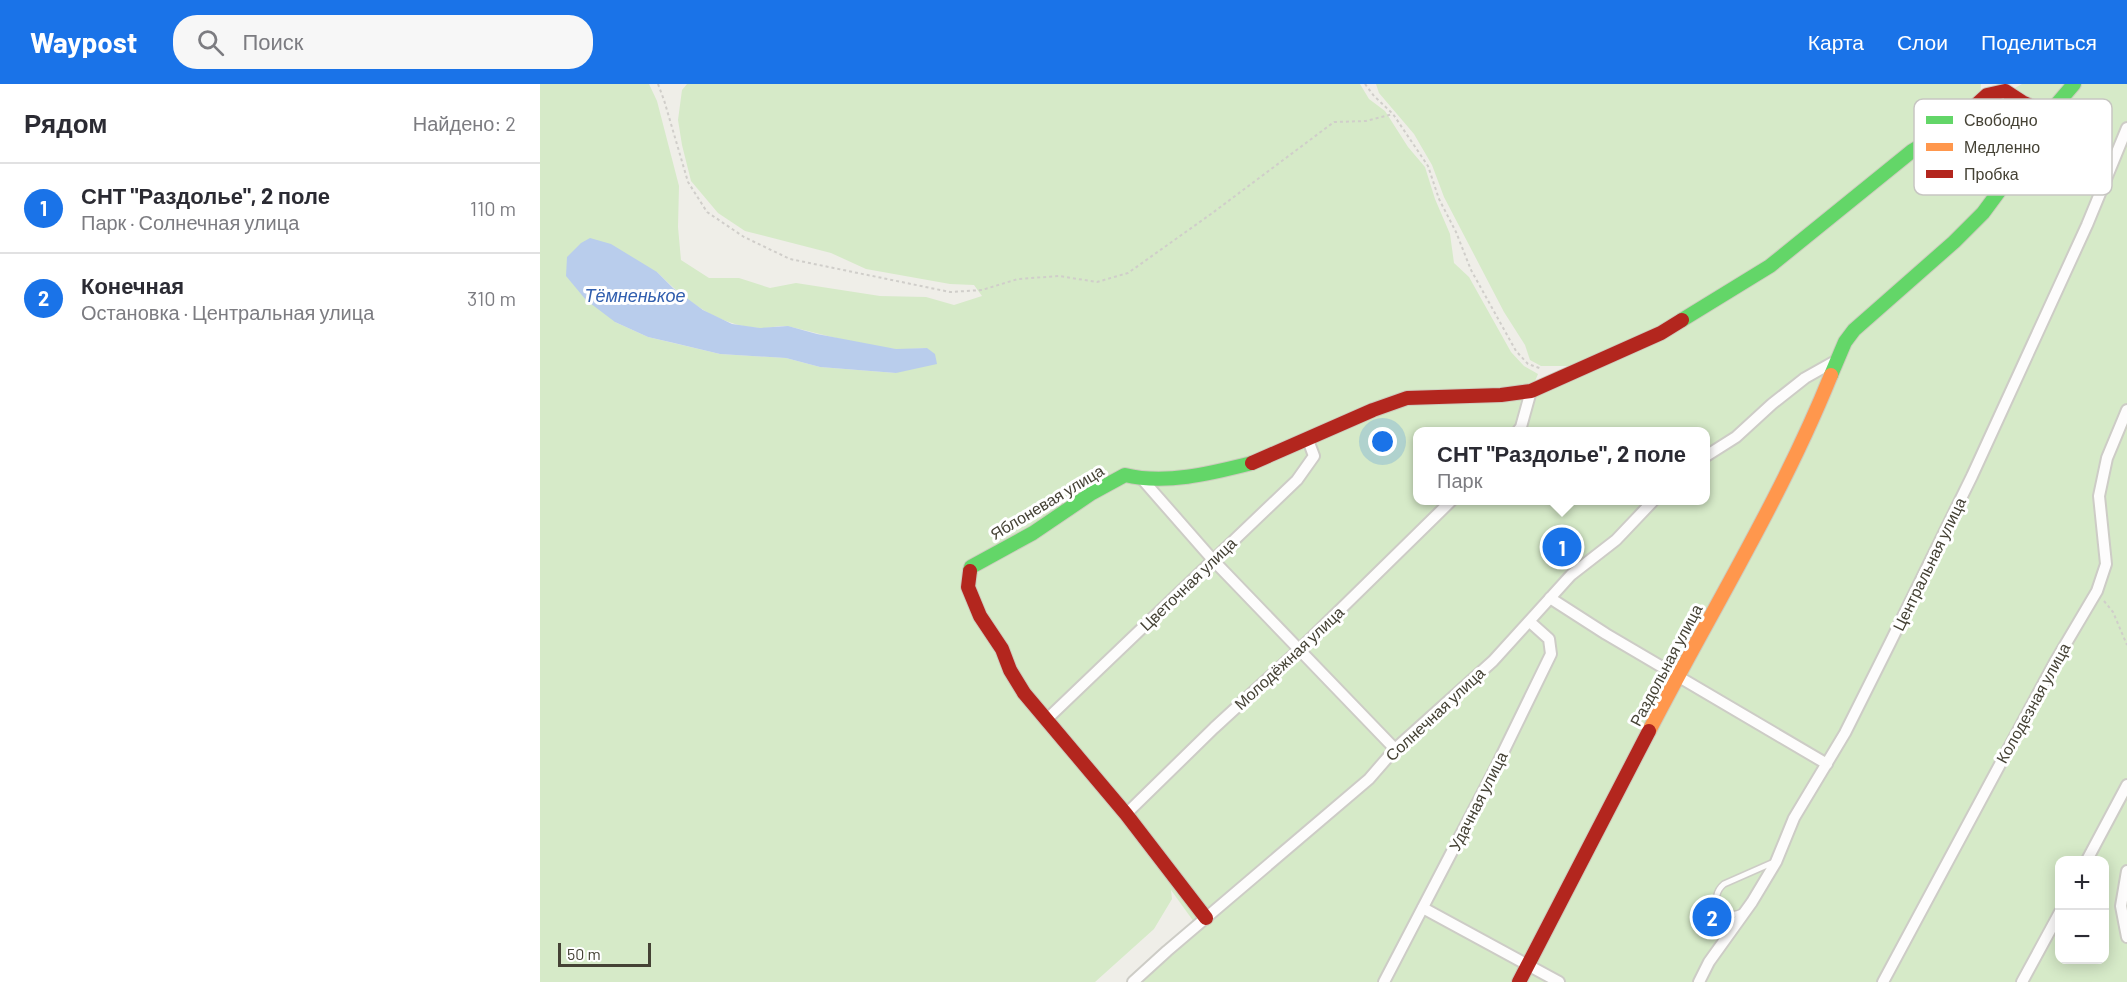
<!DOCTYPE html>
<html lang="ru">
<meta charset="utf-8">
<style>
:root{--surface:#fff;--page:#f7f7f7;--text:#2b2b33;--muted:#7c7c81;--line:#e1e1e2;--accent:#1a73e8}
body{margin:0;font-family:Barlow,sans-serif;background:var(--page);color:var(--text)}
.controls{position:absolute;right:18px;bottom:18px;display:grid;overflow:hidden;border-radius:12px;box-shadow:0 3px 15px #0003}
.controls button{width:54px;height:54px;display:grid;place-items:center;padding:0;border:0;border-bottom:2px solid var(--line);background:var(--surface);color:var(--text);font:30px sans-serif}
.scale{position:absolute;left:18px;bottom:15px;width:93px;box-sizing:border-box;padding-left:6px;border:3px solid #454235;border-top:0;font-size:16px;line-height:21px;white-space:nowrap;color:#454235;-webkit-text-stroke:4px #fff;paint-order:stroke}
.you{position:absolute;left:843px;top:358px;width:21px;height:21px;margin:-15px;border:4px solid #fff;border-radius:50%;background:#1a73e8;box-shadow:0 0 0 9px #1a73e833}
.badge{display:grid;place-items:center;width:39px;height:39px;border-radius:50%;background:var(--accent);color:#fff;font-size:20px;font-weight:700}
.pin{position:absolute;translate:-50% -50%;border:3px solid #fff;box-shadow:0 2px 6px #0006}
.popup{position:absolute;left:873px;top:343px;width:297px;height:78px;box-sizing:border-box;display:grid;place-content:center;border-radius:12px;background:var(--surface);filter:drop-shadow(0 2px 4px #0005);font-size:20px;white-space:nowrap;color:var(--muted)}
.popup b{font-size:22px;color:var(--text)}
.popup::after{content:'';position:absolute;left:50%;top:100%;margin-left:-12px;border:12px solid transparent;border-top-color:var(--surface)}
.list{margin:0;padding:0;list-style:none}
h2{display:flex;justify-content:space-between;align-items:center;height:78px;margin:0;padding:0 24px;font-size:26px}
h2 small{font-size:20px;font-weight:400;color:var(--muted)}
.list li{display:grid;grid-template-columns:39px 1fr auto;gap:18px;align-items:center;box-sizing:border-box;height:90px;padding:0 24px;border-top:2px solid var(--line)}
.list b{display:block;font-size:22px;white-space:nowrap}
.list p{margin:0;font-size:20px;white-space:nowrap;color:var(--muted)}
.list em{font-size:20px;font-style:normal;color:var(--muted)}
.icon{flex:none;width:33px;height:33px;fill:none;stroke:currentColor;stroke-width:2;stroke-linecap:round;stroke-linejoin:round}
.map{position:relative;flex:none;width:1587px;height:898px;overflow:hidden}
header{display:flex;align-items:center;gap:36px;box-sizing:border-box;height:84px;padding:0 30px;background:var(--accent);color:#fff}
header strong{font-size:28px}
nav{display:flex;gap:33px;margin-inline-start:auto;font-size:21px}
.search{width:420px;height:54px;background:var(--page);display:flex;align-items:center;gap:15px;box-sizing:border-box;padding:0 21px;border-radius:24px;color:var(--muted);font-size:22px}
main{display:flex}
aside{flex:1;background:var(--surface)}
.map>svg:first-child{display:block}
.green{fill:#d6eac8;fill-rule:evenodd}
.water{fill:#b9cdec}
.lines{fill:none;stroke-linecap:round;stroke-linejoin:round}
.lane-casing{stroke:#cdccc6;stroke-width:8}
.street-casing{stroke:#cdccc6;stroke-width:14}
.fast-casing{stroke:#cdccbe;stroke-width:16}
.slow-casing{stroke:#cdccbe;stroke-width:16}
.jam-casing{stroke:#cdccbe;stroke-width:16}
.path{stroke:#d0ceca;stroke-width:2;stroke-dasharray:3 3;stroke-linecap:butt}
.lane{stroke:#fdfcfc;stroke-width:5}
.street{stroke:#fdfcfc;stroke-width:10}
.fast{stroke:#63d668;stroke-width:14}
.slow{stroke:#ff974d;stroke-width:14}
.jam{stroke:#b3261e;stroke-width:14}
.labels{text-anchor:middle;stroke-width:6;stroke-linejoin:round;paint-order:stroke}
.street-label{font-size:16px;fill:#454235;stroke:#fff}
.water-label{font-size:18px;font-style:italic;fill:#305eae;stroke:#fff}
.key{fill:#fff;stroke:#c7c6c2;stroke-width:1.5}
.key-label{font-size:16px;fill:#454235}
</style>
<header>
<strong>Waypost</strong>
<div class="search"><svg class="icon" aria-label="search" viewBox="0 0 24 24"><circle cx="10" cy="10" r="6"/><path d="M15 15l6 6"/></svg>Поиск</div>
<nav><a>Карта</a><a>Слои</a><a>Поделиться</a></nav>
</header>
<main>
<aside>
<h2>Рядом<small>Найдено: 2</small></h2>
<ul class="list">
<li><span class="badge">1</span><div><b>СНТ &quot;Раздолье&quot;, 2 поле</b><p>Парк · Солнечная улица</p></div><em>110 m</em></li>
<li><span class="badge">2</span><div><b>Конечная</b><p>Остановка · Центральная улица</p></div><em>310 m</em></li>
</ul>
</aside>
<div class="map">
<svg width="1587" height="898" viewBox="0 0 1587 898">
<rect width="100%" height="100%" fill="#efeee8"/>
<path class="green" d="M0,0H109L117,17L139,102L138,143L141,176L169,194H199L230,204L256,199L340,212L386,213L414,221L442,212L434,201L410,200L326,185L291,169L205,147L178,129L151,97L142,61L138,36L142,6L147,0H820L829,15L845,27L868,63L885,83L895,115L910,150L914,179L929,193L971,268L984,282L998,290L993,302L1032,282H1001L990,276L985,261L964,228L904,113L892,81L874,50L839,9L836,0H1441L1440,23L1482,0H1587V898H595L654,838L631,806L632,815L614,845L555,898H0ZM117,188C145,216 178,242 219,244C230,245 241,240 251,243C285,251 320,261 355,265C365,266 376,264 387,264L356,289L280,283L246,274L180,270L108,253L75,238ZM878,348H1166V416H878ZM1520,776H1564V876H1520Z"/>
<polygon class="water" points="50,154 71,160 117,188 133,204 163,226 192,240 220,244 248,242 277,250 356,265 387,264 395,270 397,280 356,289 280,283 246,274 180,270 134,259 108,253 75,238 46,216 26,192 27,173 41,159"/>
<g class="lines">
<g class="lane-casing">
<path id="lane" d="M1202,828C1182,838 1167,814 1184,800L1234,778"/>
</g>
<g class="street-casing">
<g id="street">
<polyline points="977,348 981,343 991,307"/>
<polyline points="1166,372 1196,353 1232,320 1265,294 1297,276"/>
<polyline points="602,395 673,476 855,665"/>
<polyline points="1010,514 1066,550 1287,680"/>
<polyline points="506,636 757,396 774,372 768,356"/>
<polyline points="586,730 674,644 759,566 912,416"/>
<polyline points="1547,776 1587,701"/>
<polyline points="1587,787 1581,822 1587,853"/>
<polyline points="883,824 1019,898"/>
<polyline points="593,898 627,867 829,695 855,665 953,577 1031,491 1076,456 1114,416"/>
<polyline points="844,898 955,685 1011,570 1009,555 990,538"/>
<polyline points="1159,898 1169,878 1212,818 1236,778 1254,734 1305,649 1350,559 1432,392 1547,141 1587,44"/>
<polyline points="1343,898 1515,578 1557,507 1566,480 1559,412 1567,374 1587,326"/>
<polyline points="1482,898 1520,828"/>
</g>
</g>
<g class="fast-casing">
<g id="fast">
<polyline points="1142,236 1230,182 1372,67 1398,51"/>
<polyline points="1291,291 1305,258 1314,246 1414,158 1443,129 1460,106 1474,75 1492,49 1534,0"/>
<path d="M430,487L431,483L493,449L552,409L585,391C626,401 672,389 712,379"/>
</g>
</g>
<g class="slow-casing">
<path id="slow" d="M1109,647C1170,529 1241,415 1291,291"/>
</g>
<g class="jam-casing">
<g id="jam">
<polyline points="1398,51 1413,42 1447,11 1465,7 1482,18 1508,30"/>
<polyline points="712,379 833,326 867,314 961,311 991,307 1121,249 1142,236"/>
<polyline points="430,487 428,503 440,532 462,565 470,586 484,609 586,730 666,834"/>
<polyline points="979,898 1109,647"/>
</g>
</g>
<g class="path">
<polyline points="118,0 124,16 148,98 167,128 204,153 250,175 410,208 442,206 478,195 519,192 557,198 588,189 671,130 794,38 826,37 853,30"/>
<polyline points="825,0 834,12 853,30 888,82 899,115 916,148 931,186 976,267 988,280 1002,285"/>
<polyline points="1564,517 1573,528 1587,561"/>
</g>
<use href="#lane" class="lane"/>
<use href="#street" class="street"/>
<use href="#fast" class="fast"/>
<use href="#slow" class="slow"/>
<use href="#jam" class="jam"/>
</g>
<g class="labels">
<g class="street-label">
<text transform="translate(507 418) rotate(-31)" y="6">Яблоневая улица</text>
<text transform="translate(1389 480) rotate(-64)" y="6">Центральная улица</text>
<text transform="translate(648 500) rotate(-44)" y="6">Цветочная улица</text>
<text transform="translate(749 574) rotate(-43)" y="6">Молодёжная улица</text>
<text transform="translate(1126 581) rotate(-62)" y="6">Раздольная улица</text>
<text transform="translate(1493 619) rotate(-61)" y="6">Колодезная улица</text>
<text transform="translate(895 630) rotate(-43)" y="6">Солнечная улица</text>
<text transform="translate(938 717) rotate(-63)" y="6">Удачная улица</text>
</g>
<g class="water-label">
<text x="95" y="218">Тёмненькое</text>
</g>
</g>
<rect x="1374" y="15" width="198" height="96" rx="9" class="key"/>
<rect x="1386" y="32" width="27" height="8" fill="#63d668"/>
<rect x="1386" y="59" width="27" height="8" fill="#ff974d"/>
<rect x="1386" y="86" width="27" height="8" fill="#b3261e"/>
<g class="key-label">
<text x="1424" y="42">Свободно</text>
<text x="1424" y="69">Медленно</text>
<text x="1424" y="96">Пробка</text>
</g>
</svg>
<div class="controls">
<button>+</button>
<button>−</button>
</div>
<div class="scale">50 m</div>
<div class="you"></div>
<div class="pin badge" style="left:1022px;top:463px">1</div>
<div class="popup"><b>СНТ &quot;Раздолье&quot;, 2 поле</b>Парк</div>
<div class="pin badge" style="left:1172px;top:833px">2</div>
</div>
</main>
